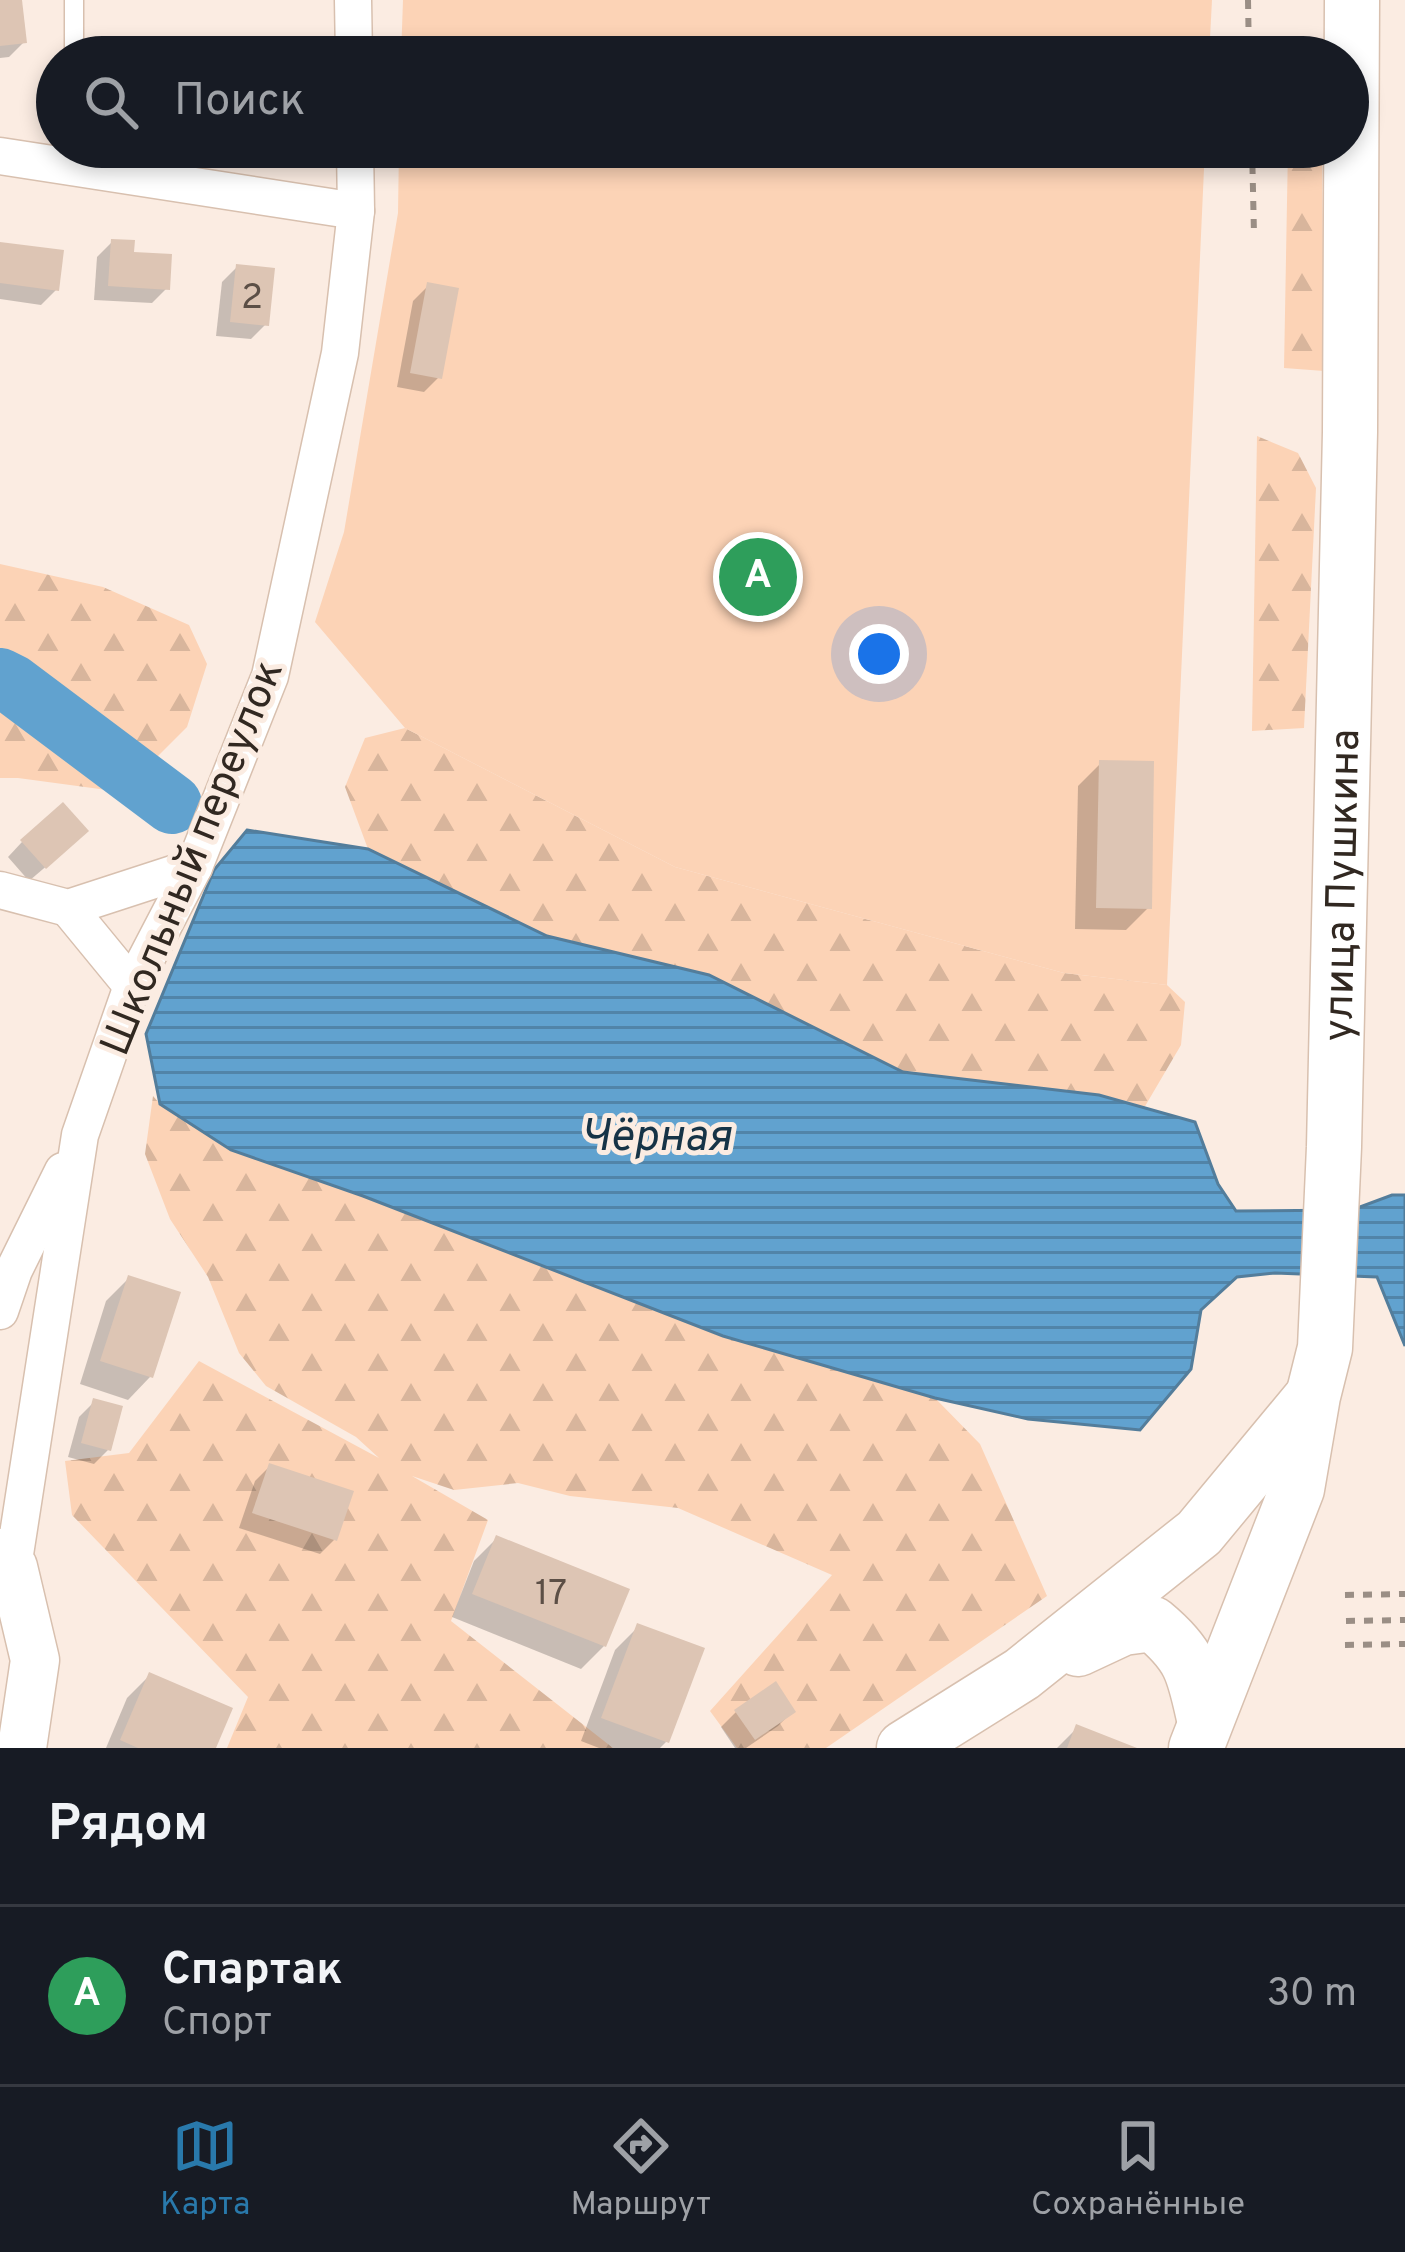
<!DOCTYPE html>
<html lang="ru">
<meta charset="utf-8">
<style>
:root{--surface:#171b24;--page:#242831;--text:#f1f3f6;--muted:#9ea1a6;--line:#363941;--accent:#2979ab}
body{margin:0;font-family:Overpass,sans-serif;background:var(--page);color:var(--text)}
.you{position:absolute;left:879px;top:654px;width:42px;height:42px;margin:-30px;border:9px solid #fff;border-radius:50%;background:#1a73e8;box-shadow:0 0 0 18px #1a73e833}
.badge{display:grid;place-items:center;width:78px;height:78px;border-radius:50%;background:var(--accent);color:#fff;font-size:39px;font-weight:700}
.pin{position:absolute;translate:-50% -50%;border:6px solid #fff;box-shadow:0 3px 12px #0006}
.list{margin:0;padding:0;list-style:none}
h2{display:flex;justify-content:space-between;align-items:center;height:156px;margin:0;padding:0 48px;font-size:51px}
h2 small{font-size:39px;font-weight:400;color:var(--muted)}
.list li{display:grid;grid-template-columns:78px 1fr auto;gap:36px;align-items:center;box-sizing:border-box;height:180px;padding:0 48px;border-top:3px solid var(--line)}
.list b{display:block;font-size:45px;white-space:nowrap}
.list p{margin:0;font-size:39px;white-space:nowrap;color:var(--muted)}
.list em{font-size:39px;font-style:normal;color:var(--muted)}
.icon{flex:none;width:66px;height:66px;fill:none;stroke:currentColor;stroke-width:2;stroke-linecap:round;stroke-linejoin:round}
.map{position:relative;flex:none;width:1405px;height:1748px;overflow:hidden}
.search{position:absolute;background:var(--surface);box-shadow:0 6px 18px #0003;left:36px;right:36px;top:36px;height:132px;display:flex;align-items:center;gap:30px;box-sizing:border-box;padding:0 42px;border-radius:66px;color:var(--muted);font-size:45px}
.sheet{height:336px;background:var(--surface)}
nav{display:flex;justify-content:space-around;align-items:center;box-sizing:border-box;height:168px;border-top:3px solid var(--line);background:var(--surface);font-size:33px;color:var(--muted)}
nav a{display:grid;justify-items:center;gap:6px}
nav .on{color:var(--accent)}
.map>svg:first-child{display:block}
.forest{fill:url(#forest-firs)}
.green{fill:#fcd3b6}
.water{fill:url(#water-rules);stroke:#537d9b;stroke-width:3}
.shadow{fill:#0003}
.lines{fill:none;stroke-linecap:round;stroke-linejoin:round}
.river{stroke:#61a2cf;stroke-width:60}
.building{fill:#ddc5b4}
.service-casing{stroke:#d8c0af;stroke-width:21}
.minor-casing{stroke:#d8c0af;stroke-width:39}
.tertiary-casing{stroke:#d8c0af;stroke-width:51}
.secondary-casing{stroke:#d8c0af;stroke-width:57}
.path{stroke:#9a8e85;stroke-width:6;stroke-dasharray:9 9;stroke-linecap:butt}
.service{stroke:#fff;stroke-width:18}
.minor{stroke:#fff;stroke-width:36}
.tertiary{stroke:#fff;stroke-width:48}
.secondary{stroke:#fff;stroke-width:54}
.labels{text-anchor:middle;stroke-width:10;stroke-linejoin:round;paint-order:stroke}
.number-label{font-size:36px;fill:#5c4f46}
.street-label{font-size:42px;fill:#312821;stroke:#fbece2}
.water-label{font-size:45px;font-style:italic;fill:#163346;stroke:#fbece2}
</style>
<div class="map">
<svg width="1405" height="1748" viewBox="0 0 1405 1748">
<defs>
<pattern id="forest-firs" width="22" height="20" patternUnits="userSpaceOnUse" patternTransform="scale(3)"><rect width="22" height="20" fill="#fcd3b6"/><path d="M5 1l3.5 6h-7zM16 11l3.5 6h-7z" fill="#d8b59c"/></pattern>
<pattern id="water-rules" width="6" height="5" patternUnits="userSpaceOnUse" patternTransform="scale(3)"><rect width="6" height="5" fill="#61a2cf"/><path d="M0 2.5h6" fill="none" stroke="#5184a8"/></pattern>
</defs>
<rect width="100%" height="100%" fill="#fbece2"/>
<g class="forest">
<polygon points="1288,147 1322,147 1324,371 1284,368"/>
<polygon points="1257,436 1298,453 1316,488 1304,728 1252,731"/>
<polygon points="0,564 103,587 189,625 207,664 187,727 122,792 18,778 0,778"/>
<polygon points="405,728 675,867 1064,973 1167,985 1185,1002 1181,1045 1144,1108 1099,1095 903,1072 709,975 547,936 368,849 345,787 365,738"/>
<polygon points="153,1096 160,1104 231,1150 363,1196 723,1336 935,1398 980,1444 1047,1596 826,1748 737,1748 710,1711 832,1575 678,1508 570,1496 518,1483 454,1490 412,1476 488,1520 451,1621 613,1748 227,1748 248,1697 72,1515 65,1461 129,1453 199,1361 379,1458 356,1437 266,1386 239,1353 208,1277 170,1219 145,1154"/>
</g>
<g class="green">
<polygon points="403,0 1212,0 1209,57 401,57"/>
<polygon points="399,147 1205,147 1167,985 1064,973 675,867 405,728 315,622 344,532 398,213"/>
</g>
<polygon class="water" points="247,830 368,849 547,936 709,975 903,1072 1099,1095 1195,1122 1218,1184 1236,1211 1352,1210 1392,1195 1405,1195 1405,1346 1377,1277 1275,1273 1237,1277 1201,1310 1191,1369 1140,1430 1028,1419 935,1398 723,1336 363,1196 231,1150 160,1104 146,1034 214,870"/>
<g class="shadow">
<polygon points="0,0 19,0 24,42 9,57 0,58"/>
<polygon points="112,242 131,254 167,288 152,303 94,300 97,257"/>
<polygon points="0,245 56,290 41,305 0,299"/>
<polygon points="237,267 266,324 251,339 216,336 222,282"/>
<polygon points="428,286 439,377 424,392 397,387 413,301"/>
<polygon points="1101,763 1149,907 1126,930 1075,929 1078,786"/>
<polygon points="22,842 70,846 29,881 8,857"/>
<polygon points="129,1278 150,1377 128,1400 80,1384 106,1301"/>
<polygon points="94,1402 109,1449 94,1464 68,1457 79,1417"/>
<polygon points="270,1466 335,1539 320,1554 239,1528 255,1481"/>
<polygon points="497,1538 604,1646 581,1669 452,1617 474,1561"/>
<polygon points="638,1627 666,1742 660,1748 599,1748 581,1741 615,1650"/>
<polygon points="150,1675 213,1748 106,1748 127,1698"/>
<polygon points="793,1711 778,1726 746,1748 735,1748 721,1727 736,1712"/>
<polygon points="1077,1728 1129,1748 1057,1748"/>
</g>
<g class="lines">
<polyline class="river" points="0,678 12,684 172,804"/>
</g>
<g class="building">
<polygon points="0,0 22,0 27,43 0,46"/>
<polygon points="111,239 135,240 134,252 172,254 170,290 108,286"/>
<polygon points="0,242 64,250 59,291 0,283"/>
<polygon points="236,264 275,268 269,326 230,322"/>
<polygon points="427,282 459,288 442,379 410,373"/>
<polygon points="1099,760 1154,761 1152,909 1096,908"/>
<polygon points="63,802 89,831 46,869 20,840"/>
<polygon points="128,1275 181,1292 153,1378 100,1361"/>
<polygon points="93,1398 123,1406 111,1451 81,1443"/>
<polygon points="269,1463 354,1491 337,1541 252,1513"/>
<polygon points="496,1535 630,1589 606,1647 472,1594"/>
<polygon points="637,1623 705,1648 669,1743 601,1718"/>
<polygon points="149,1672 233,1708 216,1748 138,1748 120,1740"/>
<polygon points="776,1681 796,1712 755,1740 734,1710"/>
<polygon points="1076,1724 1137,1748 1067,1748"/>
</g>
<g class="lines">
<g class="service-casing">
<polyline id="service" points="74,0 74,57"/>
</g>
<g class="minor-casing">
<g id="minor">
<polyline points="353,0 354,57"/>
<polyline points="0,156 356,211"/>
<polyline points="0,890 68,908 194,867"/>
<polyline points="68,908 132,986"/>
<polyline points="0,1311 14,1270 63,1171"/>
<polyline points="13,1567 80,1135 132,986 194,867 270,676 340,353 356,211 355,147"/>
</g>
</g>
<g class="tertiary-casing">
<polyline id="tertiary" points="0,1553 13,1567 35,1660 22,1748"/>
</g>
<g class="secondary-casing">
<g id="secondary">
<path d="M1078,1649L1123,1628L1153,1624C1193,1657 1194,1674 1205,1723"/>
<polyline points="904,1748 1022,1674 1199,1533 1311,1398"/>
<path id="s1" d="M1196,1748L1297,1489L1313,1396L1325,1348L1334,1147L1350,432L1352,0"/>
</g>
</g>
<g class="path">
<polyline points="1248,0 1249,57"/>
<polyline points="1252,147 1254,234"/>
<polyline points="1345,1595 1405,1594"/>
<polyline points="1346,1621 1405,1620"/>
<polyline points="1345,1645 1405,1644"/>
</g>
<use href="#service" class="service"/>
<use href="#minor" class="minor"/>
<use href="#tertiary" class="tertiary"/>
<use href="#secondary" class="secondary"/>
</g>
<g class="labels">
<g class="number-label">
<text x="252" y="308">2</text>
<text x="551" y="1604">17</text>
</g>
<g class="street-label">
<text transform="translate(190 857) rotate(-68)" y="15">Школьный переулок</text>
<text dy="15" stroke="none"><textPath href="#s1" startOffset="885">улица Пушкина</textPath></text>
</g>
<g class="water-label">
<text x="656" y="1150">Чёрная</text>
</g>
</g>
</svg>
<div class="you"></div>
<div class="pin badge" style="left:758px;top:577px;background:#2e9e5b">A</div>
<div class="search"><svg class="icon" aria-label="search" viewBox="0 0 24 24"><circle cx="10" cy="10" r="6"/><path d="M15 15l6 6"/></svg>Поиск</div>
</div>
<section class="sheet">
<h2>Рядом<small></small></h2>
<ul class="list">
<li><span class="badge" style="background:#2e9e5b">A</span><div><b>Спартак</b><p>Спорт</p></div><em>30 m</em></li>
</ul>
</section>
<nav>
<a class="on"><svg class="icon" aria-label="map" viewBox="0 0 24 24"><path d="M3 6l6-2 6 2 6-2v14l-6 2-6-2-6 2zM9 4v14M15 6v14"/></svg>Карта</a>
<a><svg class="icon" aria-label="directions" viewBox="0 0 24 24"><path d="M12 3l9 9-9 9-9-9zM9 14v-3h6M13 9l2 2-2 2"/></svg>Маршрут</a>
<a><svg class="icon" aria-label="saved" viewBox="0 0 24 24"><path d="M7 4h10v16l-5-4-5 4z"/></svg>Сохранённые</a>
</nav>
